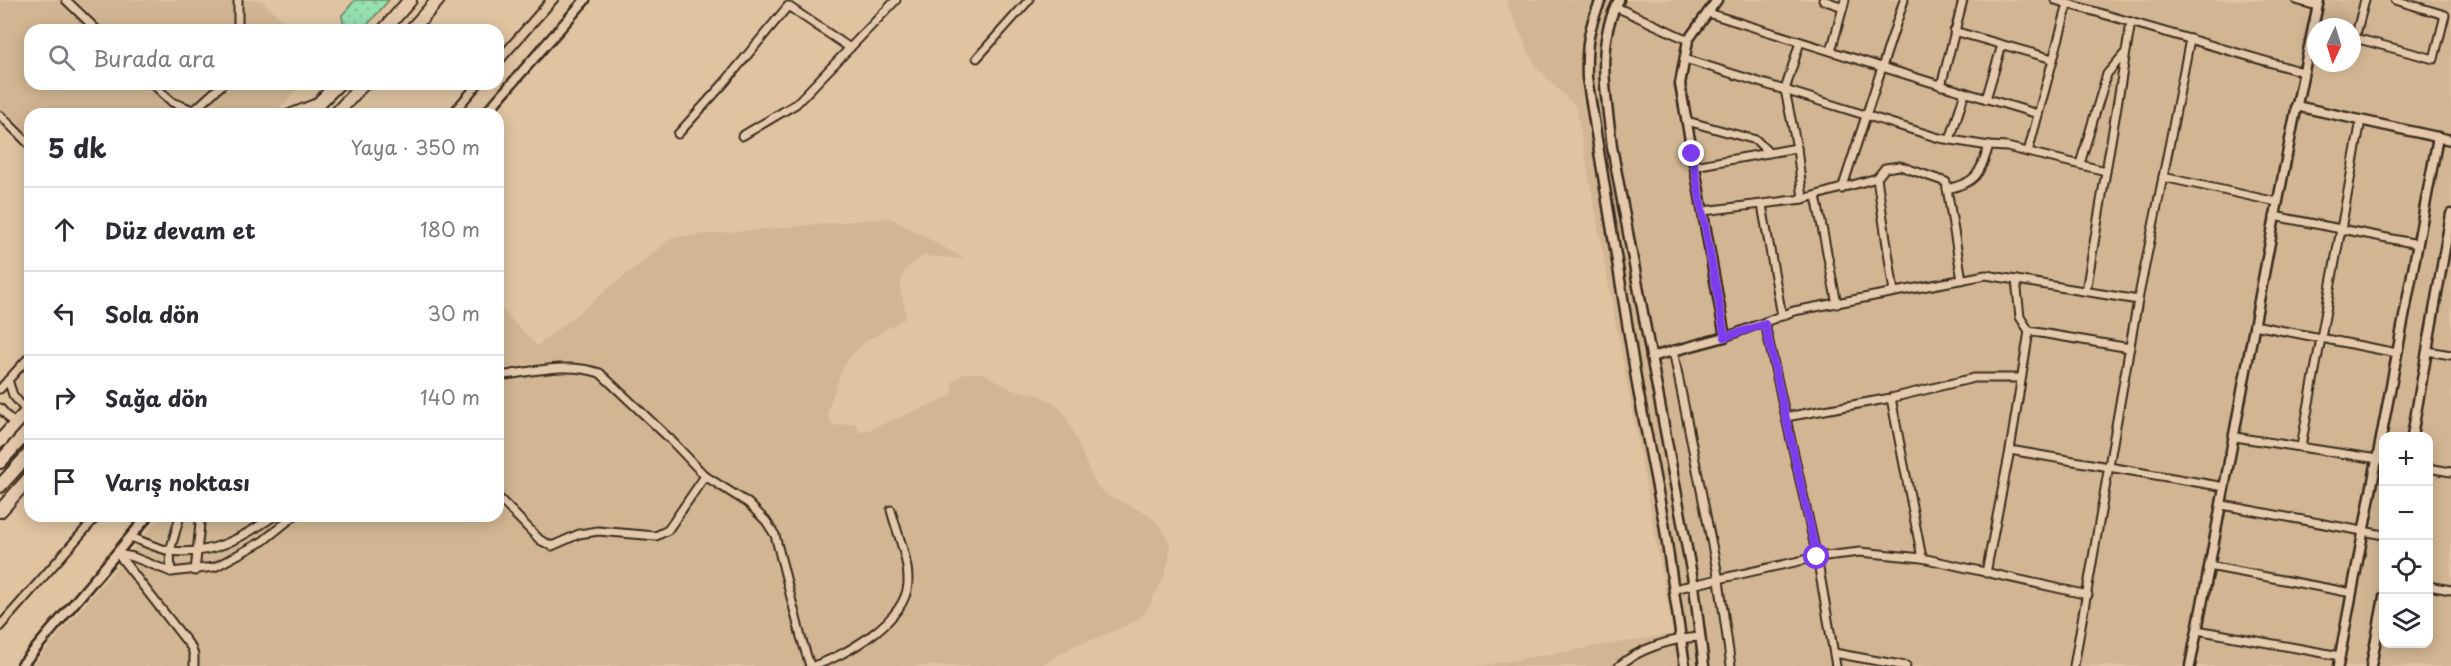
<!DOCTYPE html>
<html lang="tr">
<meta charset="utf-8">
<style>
:root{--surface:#fff;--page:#f2f2f3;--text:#2b2b33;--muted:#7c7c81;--line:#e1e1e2}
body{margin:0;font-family:"Playpen Sans",sans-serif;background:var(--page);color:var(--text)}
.controls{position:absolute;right:18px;bottom:18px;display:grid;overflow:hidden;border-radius:12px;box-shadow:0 3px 15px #0003}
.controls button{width:54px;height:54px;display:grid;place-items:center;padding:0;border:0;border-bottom:2px solid var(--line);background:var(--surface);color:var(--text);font:30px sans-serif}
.compass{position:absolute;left:2307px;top:18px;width:54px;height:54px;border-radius:50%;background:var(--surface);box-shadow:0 3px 15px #0003;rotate:184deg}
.stop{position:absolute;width:18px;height:18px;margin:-14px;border:4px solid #7c3aed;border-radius:50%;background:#fff}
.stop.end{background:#7c3aed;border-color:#fff;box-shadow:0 2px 6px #0008}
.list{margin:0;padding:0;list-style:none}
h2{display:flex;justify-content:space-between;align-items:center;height:78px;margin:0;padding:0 24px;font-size:26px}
h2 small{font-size:20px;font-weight:400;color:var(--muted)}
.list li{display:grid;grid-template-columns:39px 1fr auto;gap:18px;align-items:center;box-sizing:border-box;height:84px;padding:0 24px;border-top:2px solid var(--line)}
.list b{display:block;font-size:22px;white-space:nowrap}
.list em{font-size:20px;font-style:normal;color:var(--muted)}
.icon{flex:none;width:33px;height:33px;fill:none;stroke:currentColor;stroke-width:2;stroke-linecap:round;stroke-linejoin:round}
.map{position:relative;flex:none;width:2451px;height:666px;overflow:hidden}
.search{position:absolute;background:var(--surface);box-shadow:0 3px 15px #0003;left:24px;top:24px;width:480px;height:66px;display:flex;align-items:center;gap:15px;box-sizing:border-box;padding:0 21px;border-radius:18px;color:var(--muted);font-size:22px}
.panel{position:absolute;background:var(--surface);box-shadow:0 3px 15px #0003;left:24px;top:108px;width:480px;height:414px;border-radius:18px}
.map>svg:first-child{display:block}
.built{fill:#d2b693;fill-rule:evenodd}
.grass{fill:url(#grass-dots);stroke:#688466;stroke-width:1.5}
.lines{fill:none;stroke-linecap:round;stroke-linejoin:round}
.minor-casing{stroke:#3b2a1e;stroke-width:11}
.tertiary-casing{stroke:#3b2a1e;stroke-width:13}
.trunk-casing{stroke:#3b2a1e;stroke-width:16}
.minor{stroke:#e5c9ac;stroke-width:7}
.tertiary{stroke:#e5c9ac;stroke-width:8}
.trunk{stroke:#e5c9ac;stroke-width:12}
.rail{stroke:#3b2a1e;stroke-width:2}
.route{stroke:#7c3aed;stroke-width:8}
</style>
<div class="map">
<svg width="2451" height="666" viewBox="0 0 2451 666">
<defs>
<pattern id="grass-dots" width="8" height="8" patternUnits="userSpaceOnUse" patternTransform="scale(1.5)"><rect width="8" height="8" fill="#96dfaf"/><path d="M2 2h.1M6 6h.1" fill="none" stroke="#82c096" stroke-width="1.8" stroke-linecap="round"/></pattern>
</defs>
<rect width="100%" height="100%" fill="#e0c4a2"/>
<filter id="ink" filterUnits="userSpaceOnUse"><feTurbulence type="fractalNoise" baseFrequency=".0167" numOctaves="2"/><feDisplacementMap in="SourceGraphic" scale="12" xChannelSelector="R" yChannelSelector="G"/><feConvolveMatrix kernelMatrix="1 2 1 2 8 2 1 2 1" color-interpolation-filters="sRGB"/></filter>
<g filter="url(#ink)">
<g class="built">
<polygon points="0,0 261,0 293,30 30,30 30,84 302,84 274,114 30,114 30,150 0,121"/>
<path d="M1505,0H2451V666H1478L1673,634L1576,107L1536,67ZM2316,27H2352V63H2316ZM2384,436H2428V644H2384Z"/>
<polygon points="891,218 965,259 924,256 910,265 904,271 900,288 906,315 904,319 866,341 851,355 842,369 827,413 833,426 855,423 861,433 953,395 952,384 955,379 965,373 983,373 1013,390 1039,395 1053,402 1066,415 1092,477 1099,488 1107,495 1146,513 1163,529 1170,544 1169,559 1165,575 1145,613 1132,623 1110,633 1072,647 1040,666 32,666 161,516 498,516 498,305 537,346 673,237"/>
</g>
<polygon class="grass" points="355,0 389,0 363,30 344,30 342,15"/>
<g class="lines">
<g class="minor-casing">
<g id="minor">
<polyline points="66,0 97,30"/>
<polyline points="238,0 238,30"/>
<polyline points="1823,0 1843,7"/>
<polyline points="2055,0 2303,72"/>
<polyline points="2296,0 2317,6"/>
<polyline points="2365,0 2355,38 2434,59 2445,15 2395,0"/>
<polyline points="1616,7 1688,40"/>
<polyline points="1708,13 1930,82 2038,114"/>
<polyline points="1954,31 2053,59"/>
<polyline points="1800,42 1785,90 1797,148 1803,199"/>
<polyline points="1831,51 1845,0"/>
<polyline points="977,58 1029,0"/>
<polyline points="1685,59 1939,138 1989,146"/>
<polyline points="153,84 172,102 203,114"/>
<polyline points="1941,86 1963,0"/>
<polyline points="1986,99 2002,45"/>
<polyline points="191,113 223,84"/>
<polyline points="288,114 313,104"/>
<polyline points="0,115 30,145"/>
<polyline points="1687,121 1756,140 1769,153"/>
<polyline points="678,134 725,82 788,6 850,48"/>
<polyline points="742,136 796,104 896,0"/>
<polyline points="1950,140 1965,92"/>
<polyline points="2028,152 2068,4"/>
<polyline points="2080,164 2107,74 2125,53"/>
<polyline points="1694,166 1797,148"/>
<polyline points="2163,177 2190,39"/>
<polyline points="1877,178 1885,168 1900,166 1946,182 1962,280"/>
<polyline points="1842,189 1904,0"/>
<path d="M1947,189C1978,182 1979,174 1989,146L2007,147L2106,171"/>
<polyline points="1816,196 1837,304"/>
<polyline points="1762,205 1782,316"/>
<polyline points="1703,211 1803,199 1877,178 1894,292"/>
<polyline points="2274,216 2418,244"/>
<polyline points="2016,280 2020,317 2029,331"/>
<polyline points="2086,291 2131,22"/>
<polyline points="1765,324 1817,557 1836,666"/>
<polyline points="2254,325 2397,353"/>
<polyline points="1725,337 1794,311 1986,275 2138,300 2163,177 2277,202"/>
<polyline points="2130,348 2029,331 2010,450 2225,487"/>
<polyline points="1673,350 1719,580 1731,666"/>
<polyline points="2427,351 2451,355"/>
<path d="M498,376C532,372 567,362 600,373L670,439L705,476L748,503L766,521L775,535L801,637L810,666"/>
<polyline points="8,380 13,395 27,412"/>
<polyline points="0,389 30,356"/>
<polyline points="1891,398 1922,558"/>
<polyline points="0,408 15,425"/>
<polyline points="1786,417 1891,398 1974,378 2021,378"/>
<polyline points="2235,437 2384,460"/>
<polyline points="2301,447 2361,120"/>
<polyline points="2428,468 2451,472"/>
<polyline points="498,497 540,540 552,546 579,534 598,531 656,536 668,530 705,476"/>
<polyline points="2222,505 2384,535"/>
<path d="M131,537C144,542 158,549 171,551C211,556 242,538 274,516"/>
<polyline points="118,554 133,557 171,572 215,567 263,541 294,516"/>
<polyline points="118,554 191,647 194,655 194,666"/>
<polyline points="2209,566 2352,593"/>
<polyline points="195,571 200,524 199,516"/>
<polyline points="171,572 170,551 180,516"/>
<polyline points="1986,573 2010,450"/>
<polyline points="2428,586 2451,590"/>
<polyline points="1674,589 1817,557 1860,552 1922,558 2088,595"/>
<polyline points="2197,630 2340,656"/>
<polyline points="1834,653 1906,666"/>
<path d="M813,666C845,656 906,621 908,583C909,560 897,533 891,510"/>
<path d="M1619,666C1640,648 1671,639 1699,637"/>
<polyline points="2074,666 2138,300"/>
</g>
</g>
<g class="tertiary-casing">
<g id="tertiary">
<path d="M1601,0C1588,28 1586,47 1587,78L1638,390L1664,523L1685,666"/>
<path d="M1619,0C1594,44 1607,99 1612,147L1694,586L1704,666"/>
<polyline points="2296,106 2451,140"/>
<polyline points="485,114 585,0"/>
<polyline points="1651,357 1725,337 1680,84 1688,40 1717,0"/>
<polyline points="2412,436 2451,214"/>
<polyline points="21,666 148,516"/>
<path d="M2190,666C2234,444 2271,221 2319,0"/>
<polyline points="2338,666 2438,137"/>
<polyline points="2371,666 2384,597"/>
</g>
</g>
<g class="trunk-casing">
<g id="trunk">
<polyline points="384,30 410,0"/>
<polyline points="411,30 438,0"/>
<polyline points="308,114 338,84"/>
<polyline points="336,114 363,84"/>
<polyline points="0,441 30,408"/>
<polyline points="0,462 30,429"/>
<polyline points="0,486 30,453"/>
<polyline points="0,511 30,477"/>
</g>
</g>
<use href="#minor" class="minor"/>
<use href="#tertiary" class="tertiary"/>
<use href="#trunk" class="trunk"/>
<g class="rail">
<polyline points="498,54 545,0"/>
<polyline points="498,69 559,0"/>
<polyline points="446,114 472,84"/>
<polyline points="458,114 484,84"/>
<polyline points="0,619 91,516"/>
<polyline points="0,633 103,516"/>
</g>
</g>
</g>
<g class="lines" filter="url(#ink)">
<polyline class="route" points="1692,154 1725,337 1765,324 1817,557"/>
</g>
</svg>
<div class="controls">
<button>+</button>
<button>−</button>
<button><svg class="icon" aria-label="locate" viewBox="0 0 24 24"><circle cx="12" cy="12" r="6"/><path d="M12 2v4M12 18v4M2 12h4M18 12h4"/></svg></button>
<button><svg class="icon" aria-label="layers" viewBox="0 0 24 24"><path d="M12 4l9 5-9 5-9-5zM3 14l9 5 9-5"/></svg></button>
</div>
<svg class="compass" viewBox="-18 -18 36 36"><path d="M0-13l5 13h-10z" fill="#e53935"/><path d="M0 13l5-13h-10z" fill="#7c7c81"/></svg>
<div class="stop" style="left:1817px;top:557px"></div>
<div class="stop end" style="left:1692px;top:154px"></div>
<div class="search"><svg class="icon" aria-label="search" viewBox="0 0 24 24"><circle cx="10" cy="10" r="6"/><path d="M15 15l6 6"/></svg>Burada ara</div>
<section class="panel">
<h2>5 dk<small>Yaya · 350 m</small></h2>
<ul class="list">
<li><svg class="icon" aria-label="ahead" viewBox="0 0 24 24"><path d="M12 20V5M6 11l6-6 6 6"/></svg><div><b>Düz devam et</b></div><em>180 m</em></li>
<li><svg class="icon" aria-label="left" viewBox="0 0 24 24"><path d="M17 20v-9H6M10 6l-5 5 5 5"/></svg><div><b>Sola dön</b></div><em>30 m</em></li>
<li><svg class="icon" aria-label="right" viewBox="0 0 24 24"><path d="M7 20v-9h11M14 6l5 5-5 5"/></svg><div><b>Sağa dön</b></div><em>140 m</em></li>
<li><svg class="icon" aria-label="arrive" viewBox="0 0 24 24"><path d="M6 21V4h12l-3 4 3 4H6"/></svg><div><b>Varış noktası</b></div></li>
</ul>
</section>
</div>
